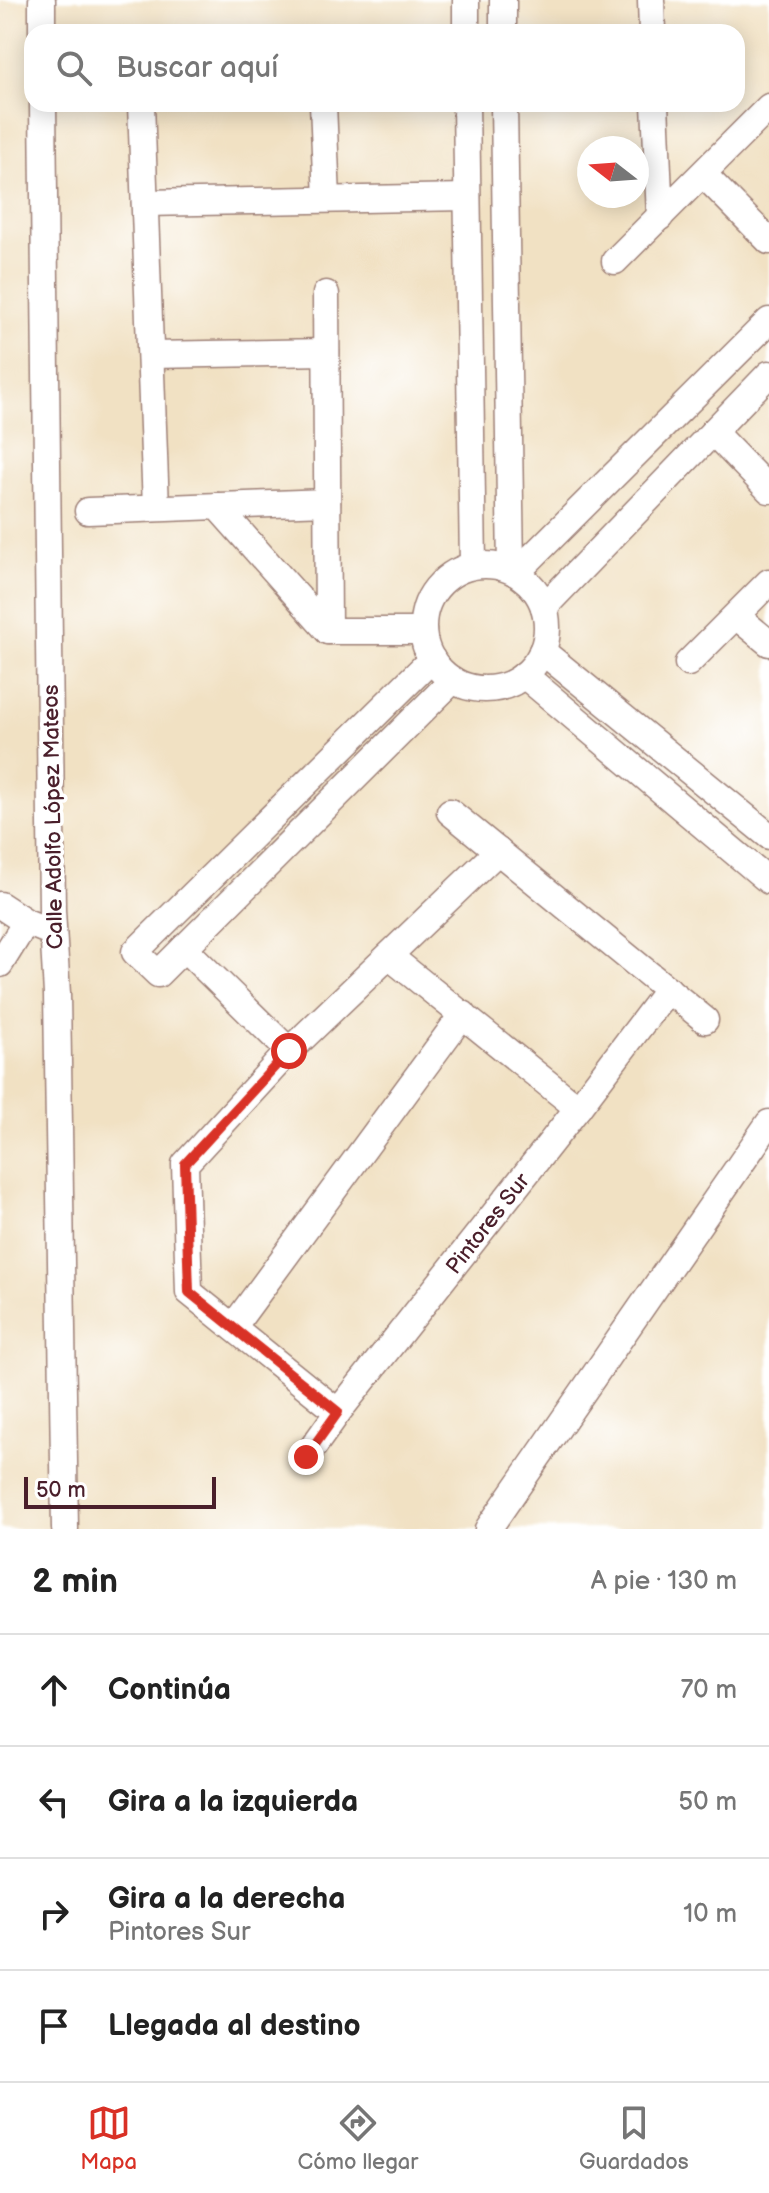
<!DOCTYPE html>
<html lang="es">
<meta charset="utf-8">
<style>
:root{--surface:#fff;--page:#f6f6f6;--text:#222;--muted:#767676;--line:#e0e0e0;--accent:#d93025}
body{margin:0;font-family:"Balsamiq Sans",sans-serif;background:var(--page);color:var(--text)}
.compass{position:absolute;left:577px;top:136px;width:72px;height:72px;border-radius:50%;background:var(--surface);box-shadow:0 4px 20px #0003;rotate:287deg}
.scale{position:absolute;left:24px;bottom:20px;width:192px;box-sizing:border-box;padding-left:8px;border:4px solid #4a1f2b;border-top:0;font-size:22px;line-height:28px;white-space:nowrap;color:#4a1f2b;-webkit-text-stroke:6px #fff;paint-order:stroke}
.stop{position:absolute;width:24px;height:24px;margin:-18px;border:6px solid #d93025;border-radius:50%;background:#fff}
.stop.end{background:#d93025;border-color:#fff;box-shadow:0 2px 8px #0008}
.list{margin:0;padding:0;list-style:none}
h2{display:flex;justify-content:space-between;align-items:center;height:104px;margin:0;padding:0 32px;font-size:34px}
h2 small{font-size:26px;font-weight:400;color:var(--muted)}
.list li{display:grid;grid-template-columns:52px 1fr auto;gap:24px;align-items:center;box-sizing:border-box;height:112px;padding:0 32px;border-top:2px solid var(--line)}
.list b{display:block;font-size:30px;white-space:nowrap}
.list p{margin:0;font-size:26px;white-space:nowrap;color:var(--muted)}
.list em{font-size:26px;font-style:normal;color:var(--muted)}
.icon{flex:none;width:44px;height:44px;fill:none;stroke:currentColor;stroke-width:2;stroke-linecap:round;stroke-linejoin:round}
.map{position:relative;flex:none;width:769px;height:1529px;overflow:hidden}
.search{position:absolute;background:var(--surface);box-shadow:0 4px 20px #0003;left:24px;right:24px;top:24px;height:88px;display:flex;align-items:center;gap:20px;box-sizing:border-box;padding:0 28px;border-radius:24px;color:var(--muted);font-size:30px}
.sheet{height:552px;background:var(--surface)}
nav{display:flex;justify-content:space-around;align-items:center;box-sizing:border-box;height:112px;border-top:2px solid var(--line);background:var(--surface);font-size:22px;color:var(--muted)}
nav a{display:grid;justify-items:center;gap:4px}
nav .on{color:var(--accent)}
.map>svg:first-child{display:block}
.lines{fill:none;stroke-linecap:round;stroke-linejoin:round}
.street-casing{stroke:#9e8077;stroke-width:29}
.street{stroke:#fff;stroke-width:26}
.route{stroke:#d93025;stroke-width:10}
.labels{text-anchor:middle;stroke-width:7;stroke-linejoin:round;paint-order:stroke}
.street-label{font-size:22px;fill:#4a1f2b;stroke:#fff}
</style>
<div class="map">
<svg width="769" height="1529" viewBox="0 0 769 1529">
<rect width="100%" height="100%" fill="#fff"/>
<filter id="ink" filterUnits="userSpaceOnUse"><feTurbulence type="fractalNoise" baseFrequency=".0125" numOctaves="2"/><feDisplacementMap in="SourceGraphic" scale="16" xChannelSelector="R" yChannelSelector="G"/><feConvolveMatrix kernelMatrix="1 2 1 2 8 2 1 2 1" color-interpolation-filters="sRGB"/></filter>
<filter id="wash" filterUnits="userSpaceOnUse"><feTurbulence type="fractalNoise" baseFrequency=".006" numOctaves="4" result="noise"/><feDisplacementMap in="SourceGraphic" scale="32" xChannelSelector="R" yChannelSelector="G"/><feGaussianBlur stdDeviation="1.8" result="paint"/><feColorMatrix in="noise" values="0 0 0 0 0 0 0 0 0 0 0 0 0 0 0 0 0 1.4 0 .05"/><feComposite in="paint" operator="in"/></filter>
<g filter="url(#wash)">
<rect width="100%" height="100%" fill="#f1e1c3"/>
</g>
<g filter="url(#ink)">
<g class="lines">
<g class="street-casing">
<g id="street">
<polyline points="42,0 42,32"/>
<polyline points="466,0 466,32"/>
<polyline points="503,0 503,32"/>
<polyline points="651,0 652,32"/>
<polyline points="43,104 52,910 57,994 65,1529"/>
<polyline points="141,104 156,508"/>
<polyline points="323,104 327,199"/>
<polyline points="466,104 473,565"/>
<polyline points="504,104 511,570"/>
<polyline points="655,104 660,217"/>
<polyline points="703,174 769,241"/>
<polyline points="145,203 467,197"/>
<polyline points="615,261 769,107"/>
<polyline points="326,294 328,631"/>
<polyline points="151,355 326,352"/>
<polyline points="713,432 769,490"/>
<polyline points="217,506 328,631 423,631"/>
<polyline points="88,511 327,502"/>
<circle cx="485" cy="627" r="62"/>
<polyline points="516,573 769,321"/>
<polyline points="544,607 769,374"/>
<polyline points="736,616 769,643"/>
<polyline points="542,651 769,836"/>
<polyline points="432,659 135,952 158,974 453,680"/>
<polyline points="688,663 769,582"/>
<polyline points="524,675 769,881"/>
<polyline points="450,812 705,1020"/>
<polyline points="0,905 26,922 53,933"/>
<polyline points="184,948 289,1051"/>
<polyline points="389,956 578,1108"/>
<polyline points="0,964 26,922"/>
<polyline points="233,1327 463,1014"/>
<polyline points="338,1412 189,1292 185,1164 289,1051 498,851"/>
<polyline points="306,1457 338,1412 578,1108 668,989"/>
<polyline points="488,1529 769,1123"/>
</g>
</g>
<use href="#street" class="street"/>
</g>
</g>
<g class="lines" filter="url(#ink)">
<polyline class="route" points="289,1051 185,1164 189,1292 338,1412 306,1457"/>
</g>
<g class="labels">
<g class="street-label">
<text transform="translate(52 817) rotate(-91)" y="8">Calle Adolfo López Mateos</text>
<text transform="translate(487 1223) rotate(-52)" y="8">Pintores Sur</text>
</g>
</g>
</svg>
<svg class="compass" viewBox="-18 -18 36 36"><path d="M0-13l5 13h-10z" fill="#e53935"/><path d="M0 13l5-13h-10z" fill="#767676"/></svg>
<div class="scale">50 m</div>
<div class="stop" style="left:289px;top:1051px"></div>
<div class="stop end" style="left:306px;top:1457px"></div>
<div class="search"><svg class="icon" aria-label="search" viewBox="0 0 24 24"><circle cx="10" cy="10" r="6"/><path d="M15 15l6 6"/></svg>Buscar aquí</div>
</div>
<section class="sheet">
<h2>2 min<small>A pie · 130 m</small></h2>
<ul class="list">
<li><svg class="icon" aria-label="ahead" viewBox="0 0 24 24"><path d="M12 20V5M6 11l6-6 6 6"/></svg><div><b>Continúa</b></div><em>70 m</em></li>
<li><svg class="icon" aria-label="left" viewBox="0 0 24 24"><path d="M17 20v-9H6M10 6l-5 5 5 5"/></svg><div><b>Gira a la izquierda</b></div><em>50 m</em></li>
<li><svg class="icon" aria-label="right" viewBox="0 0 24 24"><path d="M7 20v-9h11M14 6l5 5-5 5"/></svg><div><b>Gira a la derecha</b><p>Pintores Sur</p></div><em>10 m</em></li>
<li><svg class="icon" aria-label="arrive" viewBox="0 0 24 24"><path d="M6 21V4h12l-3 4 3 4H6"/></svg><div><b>Llegada al destino</b></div></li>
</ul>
</section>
<nav>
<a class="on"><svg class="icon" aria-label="map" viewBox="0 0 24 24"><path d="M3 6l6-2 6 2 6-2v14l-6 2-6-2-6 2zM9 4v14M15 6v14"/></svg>Mapa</a>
<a><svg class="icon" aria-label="directions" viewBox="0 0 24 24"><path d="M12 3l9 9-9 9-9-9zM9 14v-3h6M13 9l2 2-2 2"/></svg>Cómo llegar</a>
<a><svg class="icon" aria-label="saved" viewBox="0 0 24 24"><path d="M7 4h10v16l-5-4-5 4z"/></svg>Guardados</a>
</nav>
